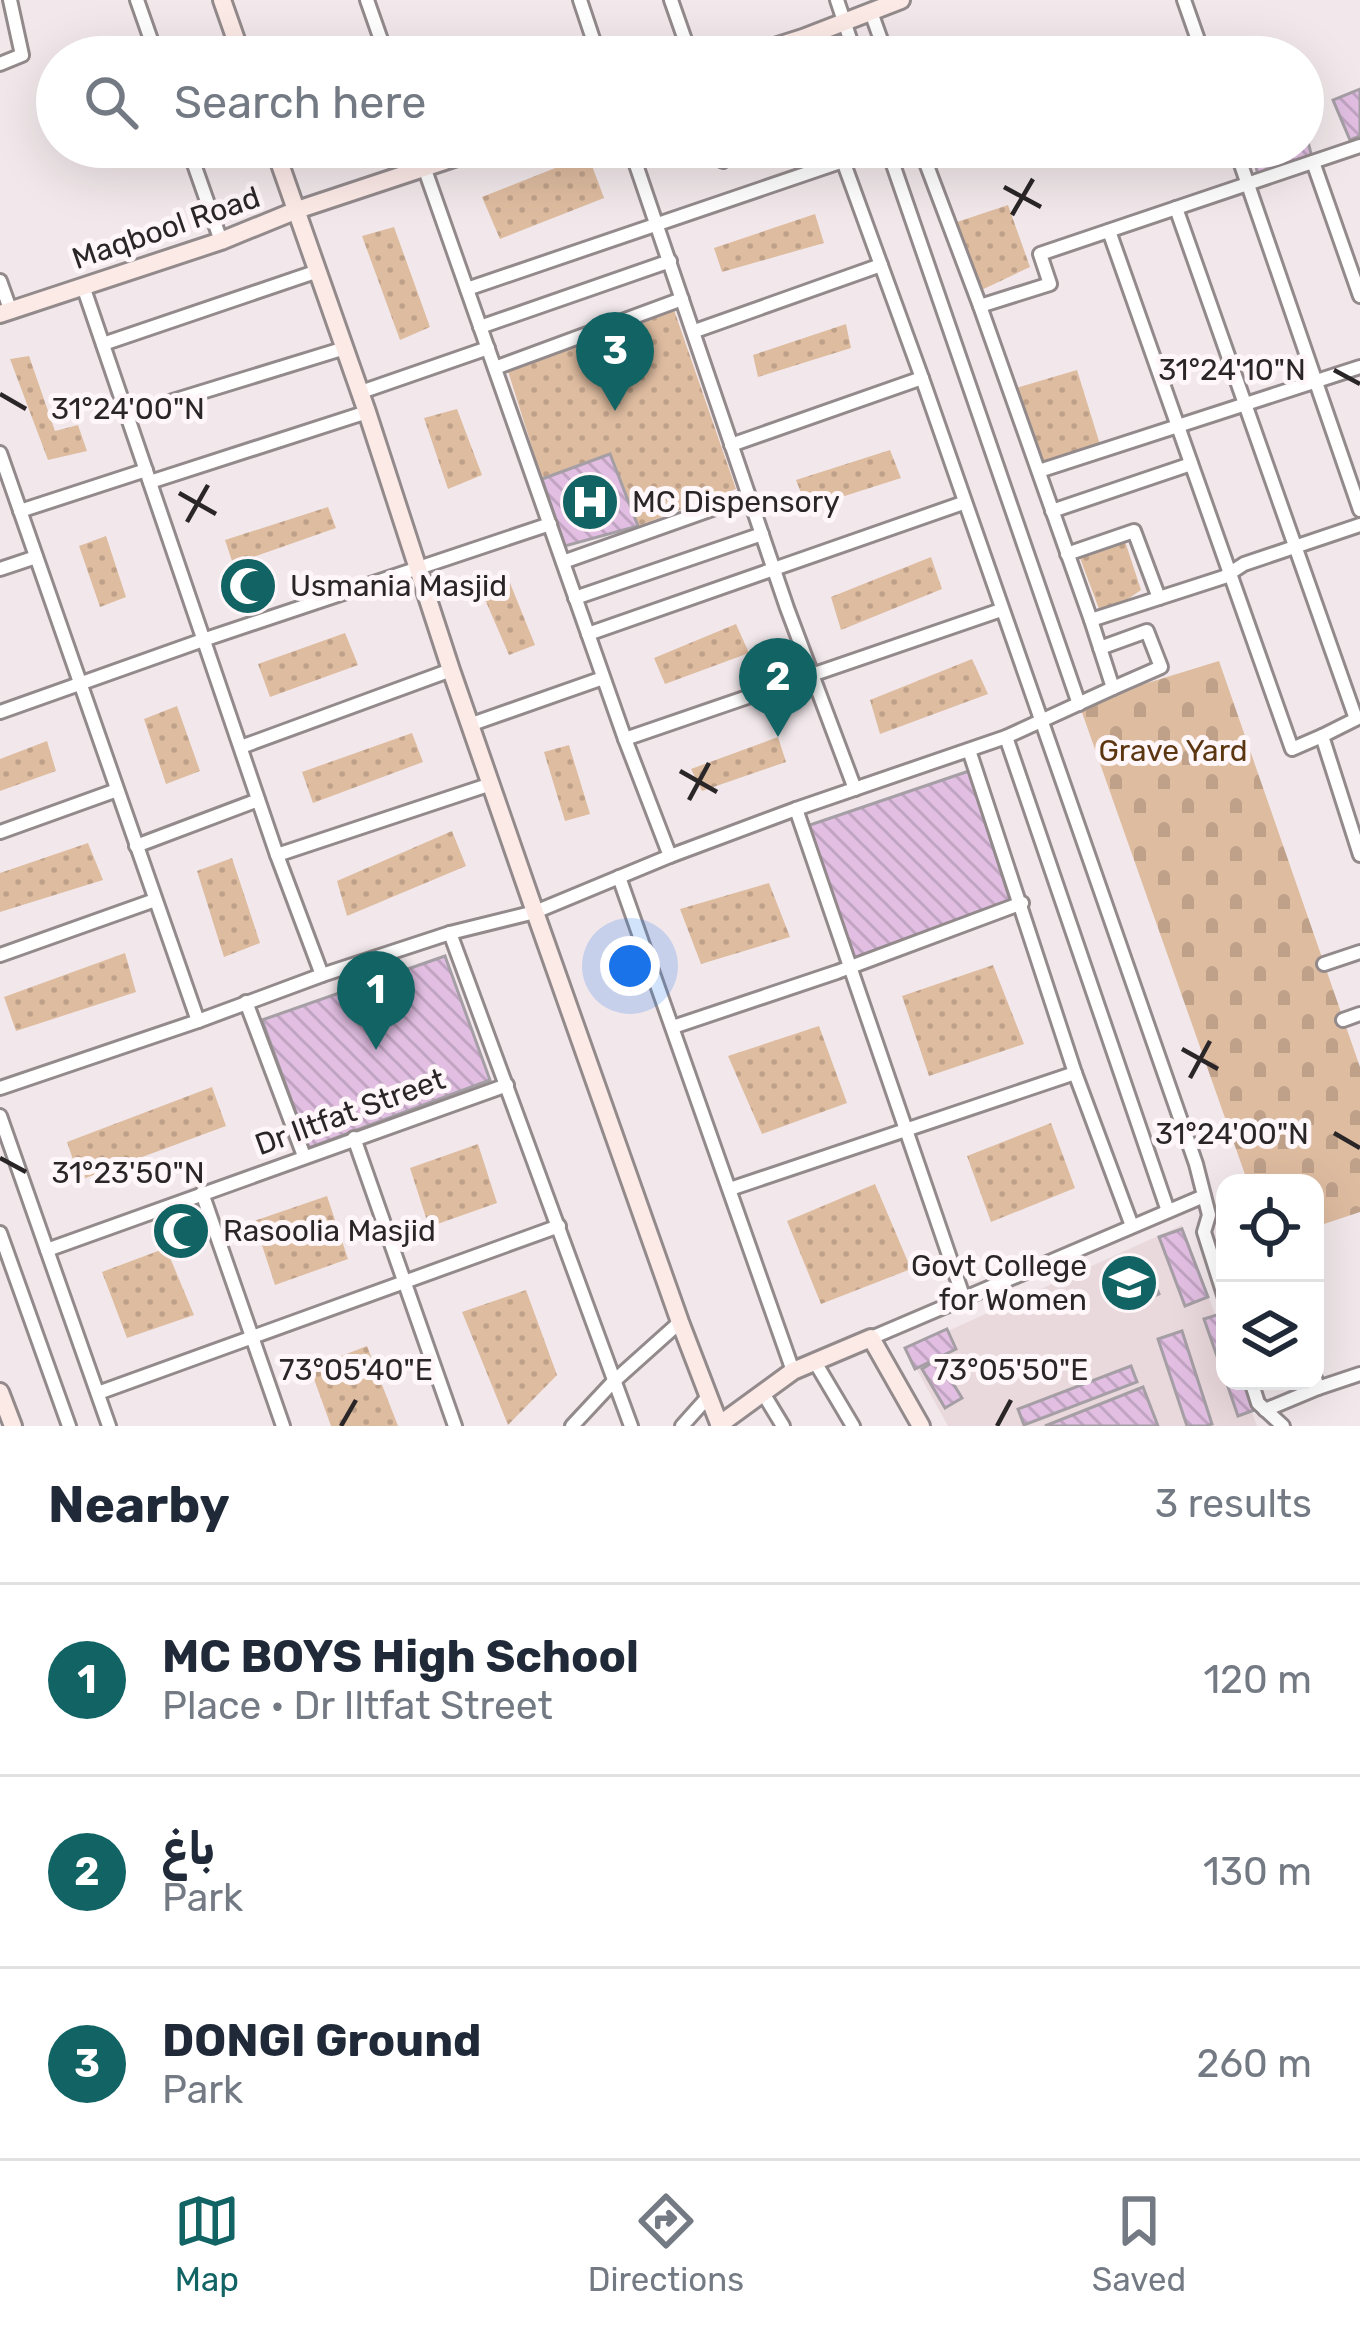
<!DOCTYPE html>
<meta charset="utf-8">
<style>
:root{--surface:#fff;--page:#f2f2f3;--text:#1f2937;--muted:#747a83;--line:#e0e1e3;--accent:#126364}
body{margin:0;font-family:Rubik,"Noto Sans Arabic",sans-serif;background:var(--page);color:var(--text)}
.controls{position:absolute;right:36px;bottom:36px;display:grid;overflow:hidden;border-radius:24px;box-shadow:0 12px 48px #0002}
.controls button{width:108px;height:108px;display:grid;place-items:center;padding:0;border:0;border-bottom:3px solid var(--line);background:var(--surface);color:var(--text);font:60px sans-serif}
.you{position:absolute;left:630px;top:966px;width:42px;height:42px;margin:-30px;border:9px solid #fff;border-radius:50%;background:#1a73e8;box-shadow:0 0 0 18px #1a73e833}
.badge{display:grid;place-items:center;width:78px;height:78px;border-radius:50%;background:var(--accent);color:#fff;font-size:39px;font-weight:700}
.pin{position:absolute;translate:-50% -99px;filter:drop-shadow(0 3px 6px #0008)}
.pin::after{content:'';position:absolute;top:63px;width:42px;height:36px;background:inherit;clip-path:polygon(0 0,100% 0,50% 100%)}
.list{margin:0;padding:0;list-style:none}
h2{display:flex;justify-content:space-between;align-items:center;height:156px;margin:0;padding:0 48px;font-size:51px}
h2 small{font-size:39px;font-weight:400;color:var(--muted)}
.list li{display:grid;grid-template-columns:78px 1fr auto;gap:36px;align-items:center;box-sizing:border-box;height:192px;padding:0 48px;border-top:3px solid var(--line)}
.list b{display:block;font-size:45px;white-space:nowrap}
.list p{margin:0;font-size:39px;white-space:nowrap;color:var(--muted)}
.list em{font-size:39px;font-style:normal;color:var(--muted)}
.icon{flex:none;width:66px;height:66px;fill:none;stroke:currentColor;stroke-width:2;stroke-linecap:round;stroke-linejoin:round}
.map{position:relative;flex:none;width:1360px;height:1426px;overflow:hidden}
.search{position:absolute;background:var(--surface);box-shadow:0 12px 48px #0002;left:36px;right:36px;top:36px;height:132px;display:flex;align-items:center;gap:30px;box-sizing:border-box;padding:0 42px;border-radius:66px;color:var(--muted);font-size:45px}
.sheet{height:732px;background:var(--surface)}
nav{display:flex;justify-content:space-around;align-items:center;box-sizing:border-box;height:168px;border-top:3px solid var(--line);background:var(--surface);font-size:33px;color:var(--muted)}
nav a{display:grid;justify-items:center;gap:6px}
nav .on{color:var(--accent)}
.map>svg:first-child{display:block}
.built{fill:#e9d8dc}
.cemetery{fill:url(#cemetery-stones)}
.park{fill:url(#park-dots)}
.building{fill:url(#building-back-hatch);stroke:#a59fa5;stroke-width:3}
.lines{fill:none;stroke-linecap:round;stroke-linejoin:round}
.street-casing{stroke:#938a8c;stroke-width:18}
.secondary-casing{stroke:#938a8c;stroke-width:22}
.street{stroke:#fff;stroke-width:12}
.secondary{stroke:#fceae7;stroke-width:16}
.ticks{fill:none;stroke:#2a2628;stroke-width:4.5}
.labels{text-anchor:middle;stroke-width:10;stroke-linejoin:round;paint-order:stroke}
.street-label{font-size:30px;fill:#2a2628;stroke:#fef6f8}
.poi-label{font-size:30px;fill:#2a2628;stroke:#fef6f8;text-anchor:start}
.park-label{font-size:30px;fill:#5c3611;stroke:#fef6f8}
.ticks-label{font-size:30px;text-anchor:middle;fill:#2a2628;stroke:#fef6f8;stroke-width:10;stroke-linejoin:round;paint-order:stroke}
</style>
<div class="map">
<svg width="1360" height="1426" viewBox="0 0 1360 1426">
<defs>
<pattern id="cemetery-stones" width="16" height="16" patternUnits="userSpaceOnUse" patternTransform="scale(3)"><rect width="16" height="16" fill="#debca0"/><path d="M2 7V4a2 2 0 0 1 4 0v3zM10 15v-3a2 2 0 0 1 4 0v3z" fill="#bfa18a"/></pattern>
<pattern id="park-dots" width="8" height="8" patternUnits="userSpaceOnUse" patternTransform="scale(3)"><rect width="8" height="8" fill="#debca0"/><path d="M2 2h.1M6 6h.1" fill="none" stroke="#bfa18a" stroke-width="1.8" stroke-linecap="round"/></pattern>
<pattern id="building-back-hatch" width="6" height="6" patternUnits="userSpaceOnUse" patternTransform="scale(3)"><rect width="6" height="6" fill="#e1bee2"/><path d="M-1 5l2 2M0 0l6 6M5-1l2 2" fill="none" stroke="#c1a3c2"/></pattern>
</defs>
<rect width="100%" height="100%" fill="#f2e8eb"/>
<polygon class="built" points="1182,1225 1225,1341 1225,1381 1240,1381 1257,1426 948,1426 906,1350"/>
<polygon class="cemetery" points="1219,661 1360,1067 1360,1212 1315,1227 1315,1183 1248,1183 1079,704"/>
<g class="park">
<polygon points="588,155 604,198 500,239 482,197"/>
<polygon points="1008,205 1030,267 975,293 948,225"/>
<polygon points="815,214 824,243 722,272 714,248"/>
<polygon points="394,227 430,327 400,340 362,236"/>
<polygon points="673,307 736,489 638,526 610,454 542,479 507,368"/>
<polygon points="846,324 851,348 758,377 753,355"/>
<polygon points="29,356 55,431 78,425 87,451 48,460 10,359"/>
<polygon points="1077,370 1102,451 1039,471 1009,390"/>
<polygon points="457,409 482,475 448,489 424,418"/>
<polygon points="890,450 901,478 807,508 796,480"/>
<polygon points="328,507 336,528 233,564 225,540"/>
<polygon points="1123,535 1141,590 1102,617 1077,550"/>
<polygon points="106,536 126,597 100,607 79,546"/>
<polygon points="931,557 942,589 841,630 831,597"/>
<polygon points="510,583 535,645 509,655 484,597"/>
<polygon points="736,624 749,653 665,684 654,658"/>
<polygon points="345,633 358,665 270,697 258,664"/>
<polygon points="972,659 988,694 880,734 870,700"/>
<polygon points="177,706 200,771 166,784 144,719"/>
<polygon points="412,733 423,762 313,803 302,772"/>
<polygon points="778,737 786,762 702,791 691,769"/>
<polygon points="47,741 56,771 0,791 0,759"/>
<polygon points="569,745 590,814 565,821 544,752"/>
<polygon points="452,831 466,866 347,916 337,881"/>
<polygon points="88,843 103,880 0,912 0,873"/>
<polygon points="232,858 260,943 224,957 197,871"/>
<polygon points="769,883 790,937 701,964 680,909"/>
<polygon points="125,953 136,992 16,1031 4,997"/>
<polygon points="993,965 1024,1044 929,1076 902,996"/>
<polygon points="819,1026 847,1103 762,1134 728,1056"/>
<polygon points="212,1087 226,1126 80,1180 67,1142"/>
<polygon points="1051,1123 1075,1188 991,1222 967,1156"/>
<polygon points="478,1144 497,1203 429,1227 410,1168"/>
<polygon points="875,1184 911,1269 821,1304 787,1221"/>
<polygon points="327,1196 348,1259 275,1285 254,1221"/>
<polygon points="166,1248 194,1315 127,1338 102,1272"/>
<polygon points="526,1290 557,1375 508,1425 462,1312"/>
<polygon points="367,1346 398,1426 331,1426 310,1368"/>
</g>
<g class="building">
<polygon points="1360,89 1360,136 1350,140 1333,100"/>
<polygon points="1303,121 1313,162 1258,175 1251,147 1303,147"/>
<polygon points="1116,147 1183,147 1122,166"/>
<polygon points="610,454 638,526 565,546 542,479"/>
<polygon points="969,771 1010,900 853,960 807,826"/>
<polygon points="445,956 490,1080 309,1148 262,1020"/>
<polygon points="1182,1229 1208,1297 1185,1306 1159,1237"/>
<polygon points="1148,1268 1159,1294 1133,1305 1122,1279"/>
<polygon points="1223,1313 1225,1318 1225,1379 1204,1319"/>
<polygon points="947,1329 956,1349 915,1369 905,1348"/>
<polygon points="1182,1331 1212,1424 1206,1426 1187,1426 1158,1339"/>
<polygon points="938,1359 962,1398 945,1408 922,1369"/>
<polygon points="1131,1366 1137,1382 1024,1425 1018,1409"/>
<polygon points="1226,1381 1247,1381 1257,1409 1238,1416"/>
<polygon points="1143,1387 1158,1426 1045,1426"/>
</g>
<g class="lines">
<g class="street-casing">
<g id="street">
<polyline points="137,0 157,57"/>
<polyline points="367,0 387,57"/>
<polyline points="580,0 599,57"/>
<polyline points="671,0 691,57"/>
<polyline points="837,0 856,57"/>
<polyline points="1184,0 1204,57"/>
<polyline points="871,12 887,57"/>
<polyline points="803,38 809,57"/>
<polyline points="0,64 22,55 10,0"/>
<polyline points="188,147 221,241"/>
<polyline points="630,147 787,608 855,789"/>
<polyline points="719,147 723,161"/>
<polyline points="838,147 922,378 1196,1164 1209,1215 1204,1232 1225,1298"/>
<polyline points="887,147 1079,704"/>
<polyline points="920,147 980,306 1050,284 1040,254 1360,146"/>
<polyline points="1235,147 1360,510"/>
<polyline points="1313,162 1360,296"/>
<polyline points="1176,208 1356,719 1322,736 1360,855"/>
<polyline points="1109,231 1292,749 1322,736"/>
<polyline points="0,281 10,309"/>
<polyline points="83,286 277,855 322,975"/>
<polyline points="467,289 843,161"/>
<polyline points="980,306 1091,620"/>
<polyline points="480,327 670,261"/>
<polyline points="695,331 881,265"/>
<polyline points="103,344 318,271"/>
<polyline points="495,368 682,299"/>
<polyline points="361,392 488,348"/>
<polyline points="127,415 345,348"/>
<polyline points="731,445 922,378"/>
<polyline points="0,453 198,1021"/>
<polyline points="1039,471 1360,367"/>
<polyline points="150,482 367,412"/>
<polyline points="20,511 146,470"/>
<polyline points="1052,511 1191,464"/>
<polyline points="1067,554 1134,531 1159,598"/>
<polyline points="563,562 749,496"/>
<polyline points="0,569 36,557"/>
<polyline points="575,598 762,534"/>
<polyline points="588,634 963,503"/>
<polyline points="1100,648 1147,631 1161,667 1113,688"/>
<polyline points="0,712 203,640 550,524"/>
<polyline points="472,724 603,678"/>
<polyline points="1006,737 1168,1211"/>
<polyline points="625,739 1001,610"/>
<polyline points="241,747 451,670"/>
<polyline points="969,750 1075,1073 1132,1226"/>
<polyline points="796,809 964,1299"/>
<polyline points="0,832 117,790"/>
<polyline points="136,846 258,800"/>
<polyline points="277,855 491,784"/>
<polyline points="670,856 796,809 1006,737 1113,688 1091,620 1224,577 1244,564 1360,525"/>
<polyline points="619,877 793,1371"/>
<polyline points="450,933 631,1426"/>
<polyline points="0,955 155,900"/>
<polyline points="1324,964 1360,952"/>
<polyline points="246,1002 304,1156"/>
<polyline points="1343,1020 1360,1014"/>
<polyline points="673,1027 837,972 1022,903"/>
<polyline points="0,1088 198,1021 322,975 450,933 535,912 670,856 625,739 417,147"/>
<polyline points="0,1116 47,1250"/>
<polyline points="354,1138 455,1426"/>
<polyline points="730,1189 1075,1073"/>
<polyline points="202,1193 283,1426"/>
<polyline points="0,1233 69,1426"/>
<polyline points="871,1338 1204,1196"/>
<polyline points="815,1362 853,1426"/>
<polyline points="1251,1381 1258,1403 1283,1426"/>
<polyline points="1318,1388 1360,1374"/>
<polyline points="98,1393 559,1226"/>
<polyline points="763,1393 783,1426"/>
<polyline points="1265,1410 1318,1388 1315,1378"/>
<polyline points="109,1426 47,1250 507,1085"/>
<polyline points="572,1426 613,1382 680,1322"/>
<polyline points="682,1426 707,1398"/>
</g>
</g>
<g class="secondary-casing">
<g id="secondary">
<polyline points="222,0 242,57"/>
<polyline points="743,57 803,38 901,0"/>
<polyline points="274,147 367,412 451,670 535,912 680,1322 720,1426"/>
<polyline points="0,314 221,241 297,210 487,147"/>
<polyline points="0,1392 13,1426"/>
<polyline points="719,1425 793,1371 871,1338 921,1426"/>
</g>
</g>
<use href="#street" class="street"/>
<use href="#secondary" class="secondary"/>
</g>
<path class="ticks" d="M1004,187L1041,207M1012,215L1033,179M1334,370L1360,384M0,394L26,409M179,493L216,514M187,522L208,485M680,771L717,792M689,800L709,763M1182,1049L1218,1069M1190,1078L1210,1041M1334,1133L1360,1148M0,1158L26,1172M341,1426L356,1400M997,1426L1011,1400"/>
<defs>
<g id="hospital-disc" transform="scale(3)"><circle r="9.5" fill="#126364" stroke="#fef6f8"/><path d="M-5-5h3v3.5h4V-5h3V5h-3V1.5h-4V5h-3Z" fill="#fff"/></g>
<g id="mosque-disc" transform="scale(3)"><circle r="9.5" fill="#126364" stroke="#fef6f8"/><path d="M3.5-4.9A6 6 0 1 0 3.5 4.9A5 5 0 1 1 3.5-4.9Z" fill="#fff"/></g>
<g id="university-disc" transform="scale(3)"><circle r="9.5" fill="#126364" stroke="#fef6f8"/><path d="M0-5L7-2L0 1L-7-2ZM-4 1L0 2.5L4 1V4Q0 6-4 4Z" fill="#fff"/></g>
</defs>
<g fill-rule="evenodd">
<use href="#hospital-disc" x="590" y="502"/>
<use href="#mosque-disc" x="248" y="586"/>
<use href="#mosque-disc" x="181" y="1231"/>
<use href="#university-disc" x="1129" y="1283"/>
</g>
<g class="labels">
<g class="street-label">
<text transform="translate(166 228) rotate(-19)" y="10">Maqbool Road</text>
<text transform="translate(350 1112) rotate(-20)" y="10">Dr Iltfat Street</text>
</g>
<g class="poi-label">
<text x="632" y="512">MC Dispensory</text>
<text x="290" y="596">Usmania Masjid</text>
<text x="223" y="1241">Rasoolia Masjid</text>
<text x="1087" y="1276" text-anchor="end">Govt College<tspan x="1087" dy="34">for Women</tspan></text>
</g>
<g class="park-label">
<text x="1173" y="761">Grave Yard</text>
</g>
</g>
<g class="ticks-label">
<text x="1232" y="380">31°24'10"N</text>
<text x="128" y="419">31°24'00"N</text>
<text x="1232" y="1144">31°24'00"N</text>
<text x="128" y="1183">31°23'50"N</text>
<text x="356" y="1380">73°05'40"E</text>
<text x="1011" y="1380">73°05'50"E</text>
</g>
</svg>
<div class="controls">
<button><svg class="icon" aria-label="locate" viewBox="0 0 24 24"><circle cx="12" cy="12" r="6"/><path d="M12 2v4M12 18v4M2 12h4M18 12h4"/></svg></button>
<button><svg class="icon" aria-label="layers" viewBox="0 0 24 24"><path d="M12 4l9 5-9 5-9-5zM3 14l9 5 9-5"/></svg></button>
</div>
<div class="you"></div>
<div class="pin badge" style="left:376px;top:1050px">1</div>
<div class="pin badge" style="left:778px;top:737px">2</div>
<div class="pin badge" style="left:615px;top:411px">3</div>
<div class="search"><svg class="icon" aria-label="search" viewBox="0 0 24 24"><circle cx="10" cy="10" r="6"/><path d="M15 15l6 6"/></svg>Search here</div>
</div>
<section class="sheet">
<h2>Nearby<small>3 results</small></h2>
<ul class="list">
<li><span class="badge">1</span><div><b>MC BOYS High School</b><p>Place · Dr Iltfat Street</p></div><em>120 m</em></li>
<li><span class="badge">2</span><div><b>باغ</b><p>Park</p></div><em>130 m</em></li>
<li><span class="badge">3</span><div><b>DONGI Ground</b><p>Park</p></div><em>260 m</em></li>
</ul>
</section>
<nav>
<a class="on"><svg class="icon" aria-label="map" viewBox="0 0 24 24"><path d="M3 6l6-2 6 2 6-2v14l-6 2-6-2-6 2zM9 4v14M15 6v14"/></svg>Map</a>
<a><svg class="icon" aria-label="directions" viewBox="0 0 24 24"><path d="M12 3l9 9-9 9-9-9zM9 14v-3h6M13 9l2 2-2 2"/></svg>Directions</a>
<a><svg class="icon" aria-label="saved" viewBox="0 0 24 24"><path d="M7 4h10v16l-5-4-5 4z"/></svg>Saved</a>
</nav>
